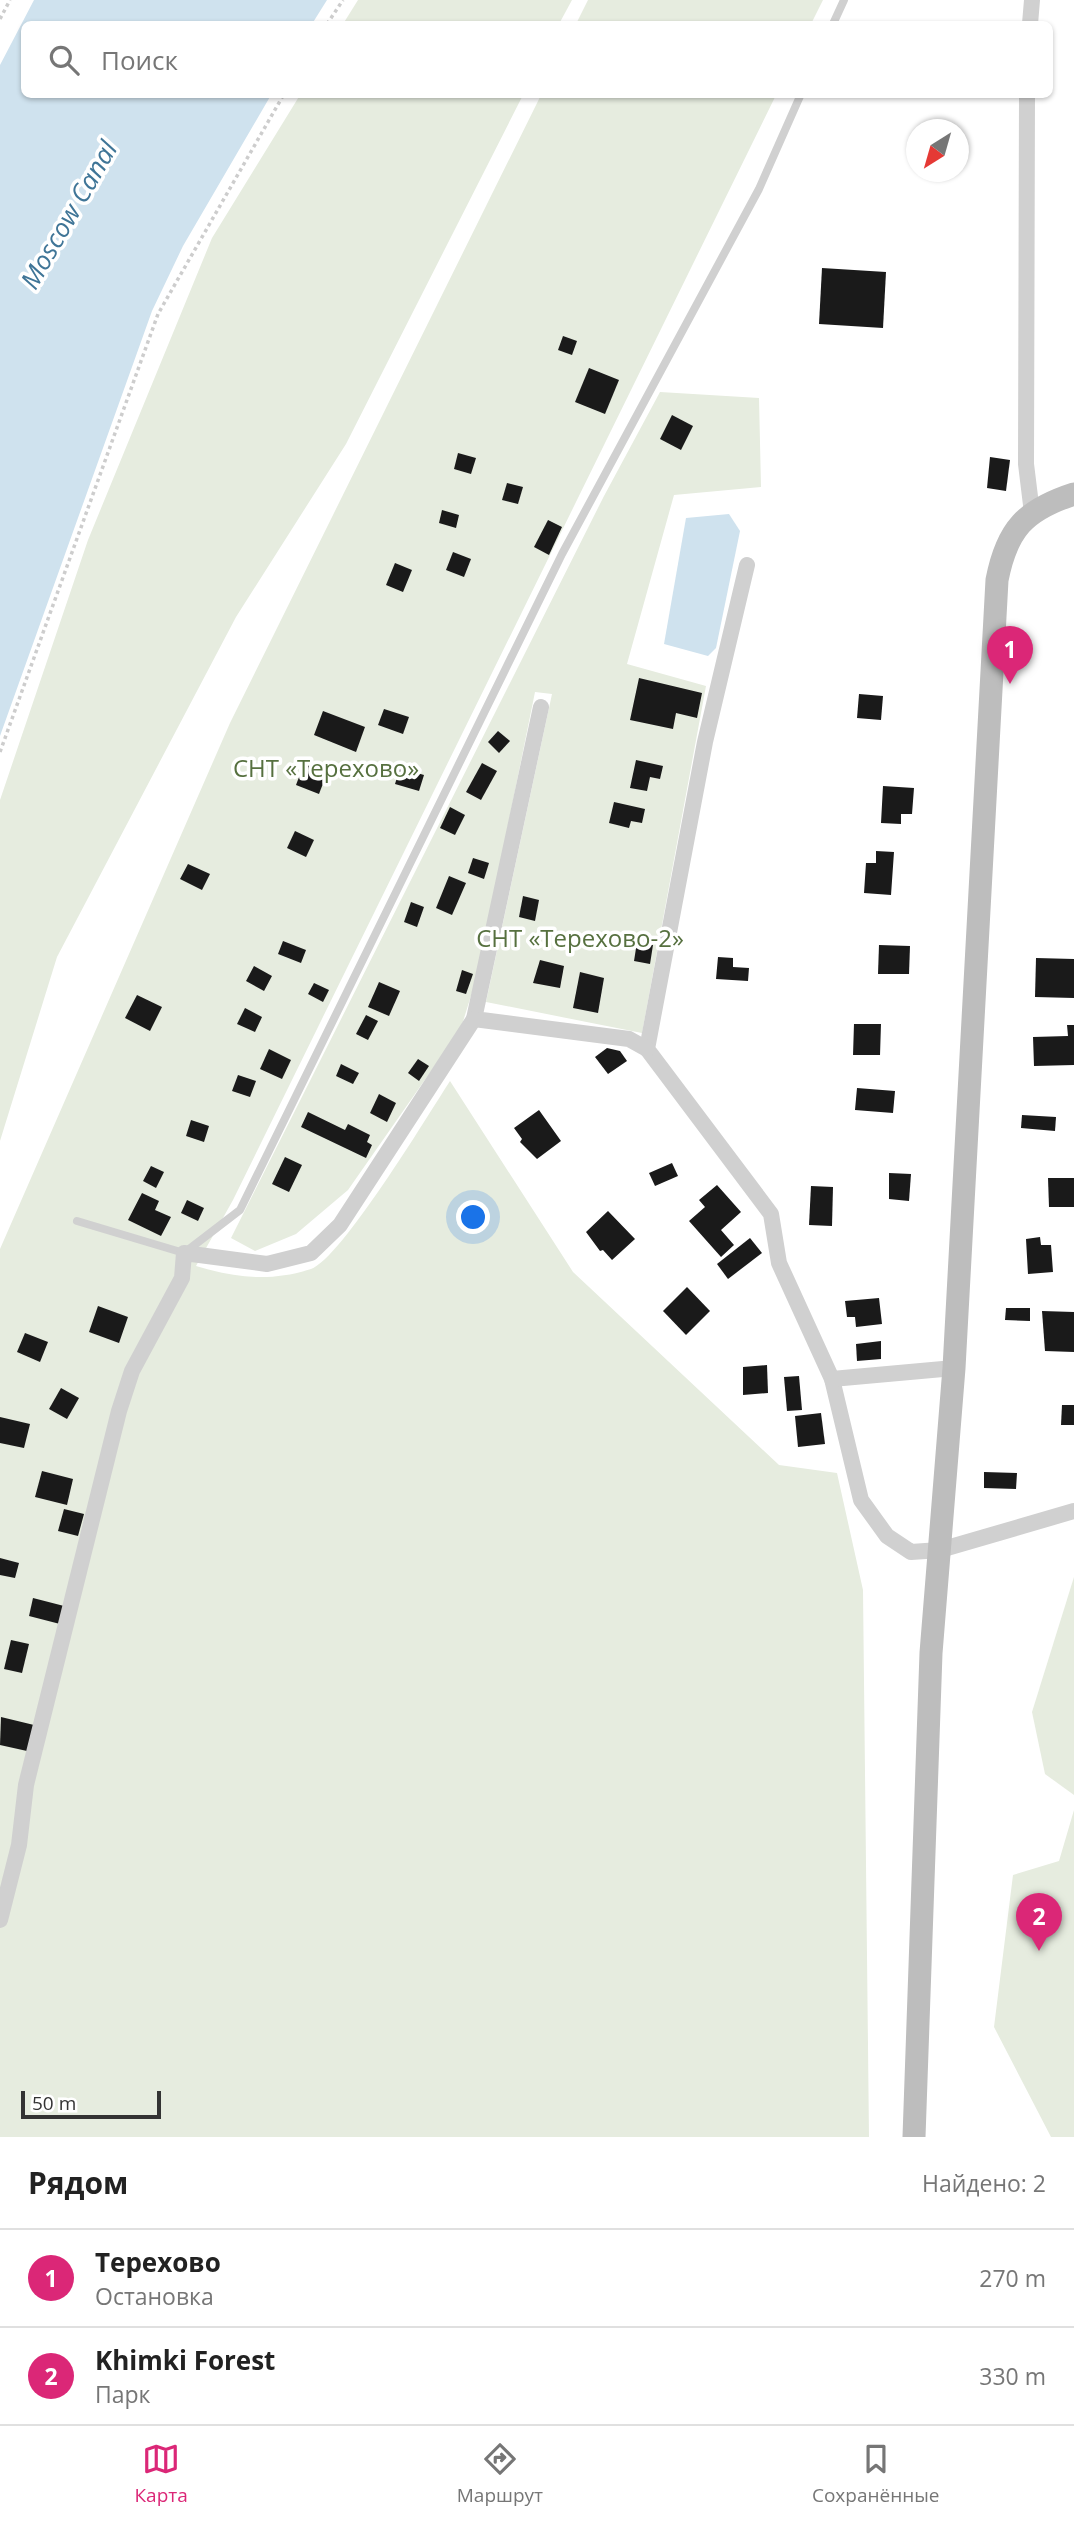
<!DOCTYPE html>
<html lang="ru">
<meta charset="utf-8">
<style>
:root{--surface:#fff;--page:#f2f2f2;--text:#222;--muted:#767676;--line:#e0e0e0;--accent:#db2777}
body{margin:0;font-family:"Open Sans",sans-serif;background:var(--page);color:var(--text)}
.compass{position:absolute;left:906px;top:119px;width:63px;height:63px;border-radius:50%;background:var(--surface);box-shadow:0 2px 5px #0004;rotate:217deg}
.scale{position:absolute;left:21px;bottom:18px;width:140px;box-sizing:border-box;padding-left:7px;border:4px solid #333;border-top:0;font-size:19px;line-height:24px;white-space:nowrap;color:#333;-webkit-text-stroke:5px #fff;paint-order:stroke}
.you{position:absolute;left:474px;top:1218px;width:24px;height:24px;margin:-18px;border:5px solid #fff;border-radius:50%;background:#1a73e8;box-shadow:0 0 0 10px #1a73e833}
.badge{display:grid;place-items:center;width:46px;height:46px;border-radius:50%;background:var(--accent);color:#fff;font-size:23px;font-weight:700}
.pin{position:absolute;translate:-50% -58px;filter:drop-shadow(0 2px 4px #0008)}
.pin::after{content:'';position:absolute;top:37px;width:24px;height:21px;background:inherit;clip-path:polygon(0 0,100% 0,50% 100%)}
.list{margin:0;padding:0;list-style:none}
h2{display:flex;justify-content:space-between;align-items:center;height:91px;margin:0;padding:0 28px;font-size:30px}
h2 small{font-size:23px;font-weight:400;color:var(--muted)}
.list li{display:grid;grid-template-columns:46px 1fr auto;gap:21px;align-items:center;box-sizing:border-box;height:98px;padding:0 28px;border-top:2px solid var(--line)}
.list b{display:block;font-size:26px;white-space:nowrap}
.list p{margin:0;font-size:23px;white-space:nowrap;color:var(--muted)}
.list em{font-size:23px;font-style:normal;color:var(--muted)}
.icon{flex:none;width:38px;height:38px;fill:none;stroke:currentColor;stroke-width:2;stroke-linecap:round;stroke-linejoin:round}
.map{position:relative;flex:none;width:1074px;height:2137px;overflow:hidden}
.search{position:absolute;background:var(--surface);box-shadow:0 2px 5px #0004;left:21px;right:21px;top:21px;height:77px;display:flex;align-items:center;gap:18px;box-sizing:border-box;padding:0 24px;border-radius:10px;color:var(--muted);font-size:26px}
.sheet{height:287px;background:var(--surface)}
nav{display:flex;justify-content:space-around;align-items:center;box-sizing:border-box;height:98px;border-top:2px solid var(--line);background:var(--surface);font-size:19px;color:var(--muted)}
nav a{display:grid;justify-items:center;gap:4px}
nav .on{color:var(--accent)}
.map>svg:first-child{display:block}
.green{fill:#e6ecdf}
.water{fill:#cfe2ee}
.building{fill:#1a1a1a}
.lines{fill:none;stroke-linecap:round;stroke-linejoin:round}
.path{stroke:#cdcdcd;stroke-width:3.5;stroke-dasharray:3.5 3.5;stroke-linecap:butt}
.lane{stroke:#d0d0d0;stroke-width:8}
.street{stroke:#d0d0d0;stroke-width:16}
.secondary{stroke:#bdbdbd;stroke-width:23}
.labels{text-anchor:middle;stroke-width:7;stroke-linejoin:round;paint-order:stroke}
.park-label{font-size:24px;fill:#56703f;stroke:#fff}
.water-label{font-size:26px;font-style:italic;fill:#3f7597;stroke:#fff}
</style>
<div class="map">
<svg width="1074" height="2137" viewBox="0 0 1074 2137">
<rect width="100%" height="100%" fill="#fff"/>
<g class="green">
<polygon points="358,0 572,0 559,24 343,24"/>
<polygon points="588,0 823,0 811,24 576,24"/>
<polygon points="300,95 523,95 346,444 236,617 57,957 0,1141 0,800 88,540 212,238"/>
<path d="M541,95H776L233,1200L196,1266C236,1278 271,1282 311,1269C341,1259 428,1115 450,1081L573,1272L779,1465L837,1473L863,1590L869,2137H0V1249L230,723Z"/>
<polygon points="660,392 759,398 761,487 674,495 627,664 706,686 642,1033 486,1002 552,694 535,692 478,973 461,1028 348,1190 296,1234 255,1251 231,1238 604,496"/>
<polygon points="1074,1577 1074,1795 1045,1774 1032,1712"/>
<polygon points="1074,1810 1074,2137 1051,2137 994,2027 1013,1875 1059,1861"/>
</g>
<g class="water">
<polygon points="34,0 327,0 312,24 24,24 24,94 271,95 183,246 152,311 0,736 0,65"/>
<polygon points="729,514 740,531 716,648 708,656 664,644 686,518"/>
</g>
<g class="building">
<polygon points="822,268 886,272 883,328 819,324"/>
<polygon points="563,336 577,341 572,355 558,350"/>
<polygon points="589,368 619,380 605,414 575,402"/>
<polygon points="672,415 693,426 681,450 660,439"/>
<polygon points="458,453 476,458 471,474 454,469"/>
<polygon points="990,457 1010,460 1006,491 987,488"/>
<polygon points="507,483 523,487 518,504 502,500"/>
<polygon points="442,510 459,515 456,528 439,523"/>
<polygon points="548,520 562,527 549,555 534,547"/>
<polygon points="453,552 471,559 464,577 446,570"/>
<polygon points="395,563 412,570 403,592 386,585"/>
<polygon points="639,678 702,693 697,718 676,713 673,729 630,720"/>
<polygon points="859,694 883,696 881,720 857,718"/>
<polygon points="384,709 409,717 403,734 378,725"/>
<polygon points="323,711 365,727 356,752 314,735"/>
<polygon points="498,731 510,741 499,753 488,742"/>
<polygon points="636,760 663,766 660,779 650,777 647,791 630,788"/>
<polygon points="482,763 497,771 481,800 466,792"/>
<polygon points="304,764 327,773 319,794 296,785"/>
<polygon points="400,768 424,775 419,791 395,784"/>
<polygon points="883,786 914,788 912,814 901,814 901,824 881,823"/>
<polygon points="614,802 645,809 642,823 631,821 629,828 609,823"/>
<polygon points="450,807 465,815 455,835 440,828"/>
<polygon points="295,831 314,840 306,857 287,848"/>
<polygon points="876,851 894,852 891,895 864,893 866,863 876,863"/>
<polygon points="473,858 489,863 484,879 468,873"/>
<polygon points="188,864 210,874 202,890 180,879"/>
<polygon points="449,876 466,883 452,915 436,908"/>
<polygon points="523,896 539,900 535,921 519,917"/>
<polygon points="411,902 424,907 417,927 404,922"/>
<polygon points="283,941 306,950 301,963 278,954"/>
<polygon points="637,942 653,945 650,964 634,961"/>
<polygon points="879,945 910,946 909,974 878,974"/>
<polygon points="718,957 733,958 733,967 749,968 748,981 716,979"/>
<polygon points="1036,958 1074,959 1074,998 1035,997"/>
<polygon points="540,960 564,966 560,988 533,983"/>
<polygon points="254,966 272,976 264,991 246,981"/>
<polygon points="462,970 473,974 466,994 456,991"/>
<polygon points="580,972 604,978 598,1013 573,1008"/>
<polygon points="379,982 400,991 389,1016 368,1007"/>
<polygon points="314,983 329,990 323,1002 308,994"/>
<polygon points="137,995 162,1007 150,1031 125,1018"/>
<polygon points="245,1008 262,1017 255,1032 237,1024"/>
<polygon points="366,1015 378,1021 368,1040 356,1034"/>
<polygon points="854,1024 881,1024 880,1055 853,1055"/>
<polygon points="1067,1025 1074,1025 1074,1065 1034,1066 1033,1037 1068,1036"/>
<polygon points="607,1048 620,1051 627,1061 608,1074 595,1057"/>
<polygon points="269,1049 291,1060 282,1079 260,1069"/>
<polygon points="418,1059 429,1066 419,1081 408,1073"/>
<polygon points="341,1064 359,1073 353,1084 336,1076"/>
<polygon points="238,1075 256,1081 250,1097 232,1091"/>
<polygon points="857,1088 895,1091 893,1113 855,1110"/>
<polygon points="379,1094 396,1103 387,1122 370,1113"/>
<polygon points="539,1110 561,1141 537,1159 520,1142 522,1139 514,1128"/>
<polygon points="308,1112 345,1130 348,1124 370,1135 367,1142 372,1145 366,1158 301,1127"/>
<polygon points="1022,1115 1056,1117 1055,1131 1021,1128"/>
<polygon points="191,1120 209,1126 204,1142 186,1136"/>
<polygon points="285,1157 302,1165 289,1192 272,1184"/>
<polygon points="672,1163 678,1176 655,1186 649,1173"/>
<polygon points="151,1166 164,1172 156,1188 143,1181"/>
<polygon points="889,1173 911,1174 909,1201 889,1199"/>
<polygon points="1048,1178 1074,1178 1074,1207 1049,1207"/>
<polygon points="717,1185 741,1212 721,1230 734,1245 721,1257 689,1221 705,1207 699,1200"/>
<polygon points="811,1186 833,1187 832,1226 809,1225"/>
<polygon points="142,1193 159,1201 155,1210 171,1217 161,1236 128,1220"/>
<polygon points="187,1200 204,1208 198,1221 181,1213"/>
<polygon points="608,1211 635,1239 612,1260 603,1250 600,1251 586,1232"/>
<polygon points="1040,1237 1041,1245 1051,1245 1053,1272 1028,1274 1026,1239"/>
<polygon points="750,1238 762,1253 728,1279 717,1264"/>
<polygon points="687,1287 710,1311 686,1335 663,1311"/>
<polygon points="879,1298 882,1324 856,1327 855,1317 847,1317 845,1301"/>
<polygon points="98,1306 128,1317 119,1343 89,1332"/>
<polygon points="1006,1308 1030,1308 1030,1321 1005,1320"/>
<polygon points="1042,1311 1074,1312 1074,1352 1045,1351"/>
<polygon points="25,1333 48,1342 40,1362 17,1352"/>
<polygon points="881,1341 881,1359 857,1361 856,1344"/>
<polygon points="767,1365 768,1393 743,1395 743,1367"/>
<polygon points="799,1376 802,1410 787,1411 784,1377"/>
<polygon points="61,1388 79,1398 67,1419 49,1409"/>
<polygon points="1062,1405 1074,1405 1074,1425 1061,1425"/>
<polygon points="821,1413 825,1444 798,1447 795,1416"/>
<polygon points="0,1417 30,1424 24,1448 0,1443"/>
<polygon points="42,1471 73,1479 67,1505 35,1497"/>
<polygon points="984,1472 1017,1473 1016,1489 984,1488"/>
<polygon points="64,1509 84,1514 78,1536 58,1531"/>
<polygon points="0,1558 19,1563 15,1578 0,1575"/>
<polygon points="33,1598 64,1606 60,1624 29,1616"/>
<polygon points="11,1640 29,1644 22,1673 4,1669"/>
<polygon points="1,1717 34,1725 27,1751 0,1745"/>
</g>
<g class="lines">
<g class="path">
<polyline points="0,19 10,0"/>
<polyline points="327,24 343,0"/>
<polyline points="0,752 158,314 284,94"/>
</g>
<g class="lane">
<polyline points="833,24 844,0"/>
<polyline points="77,1221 184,1253 240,1210 562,554 759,189 801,94"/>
</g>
<g class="street">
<polyline points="1030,24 1032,0"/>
<polyline points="1027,94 1026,464 1032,513"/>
<polyline points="747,565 705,742 647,1049 771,1214 779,1263 832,1379 861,1500 887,1536 911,1552 940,1550 1074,1511"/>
<polyline points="541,707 474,1019 629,1039 647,1049"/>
<polyline points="832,1379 954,1368"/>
<polyline points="0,1920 19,1845 26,1785 119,1411 132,1371 182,1278 184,1253 267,1264 311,1253 340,1225 474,1019"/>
</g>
<path class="secondary" d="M914,2137L931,1653L954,1368L997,580C1007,529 1025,510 1074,494"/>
</g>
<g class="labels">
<g class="park-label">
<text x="326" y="777">СНТ «Терехово»</text>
<text x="580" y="947">СНТ «Терехово-2»</text>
</g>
<g class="water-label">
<text transform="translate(69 215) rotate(-60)" y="9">Moscow Canal</text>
</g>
</g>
</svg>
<svg class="compass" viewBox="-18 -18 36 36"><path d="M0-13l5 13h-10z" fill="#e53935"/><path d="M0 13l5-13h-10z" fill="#767676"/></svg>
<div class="scale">50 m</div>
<div class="you"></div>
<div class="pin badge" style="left:1010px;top:684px">1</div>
<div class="pin badge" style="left:1039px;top:1951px">2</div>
<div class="search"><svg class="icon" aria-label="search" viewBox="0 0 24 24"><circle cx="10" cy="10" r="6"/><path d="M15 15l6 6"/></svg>Поиск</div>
</div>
<section class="sheet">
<h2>Рядом<small>Найдено: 2</small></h2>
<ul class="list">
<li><span class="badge">1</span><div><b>Терехово</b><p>Остановка</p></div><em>270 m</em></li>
<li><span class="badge">2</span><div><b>Khimki Forest</b><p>Парк</p></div><em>330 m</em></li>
</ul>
</section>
<nav>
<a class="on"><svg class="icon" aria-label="map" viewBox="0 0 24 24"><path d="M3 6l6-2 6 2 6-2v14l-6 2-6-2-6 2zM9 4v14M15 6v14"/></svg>Карта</a>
<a><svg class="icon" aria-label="directions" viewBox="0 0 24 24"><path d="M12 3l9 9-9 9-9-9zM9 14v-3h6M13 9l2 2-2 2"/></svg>Маршрут</a>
<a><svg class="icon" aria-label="saved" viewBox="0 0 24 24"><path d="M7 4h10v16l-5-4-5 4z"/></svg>Сохранённые</a>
</nav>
